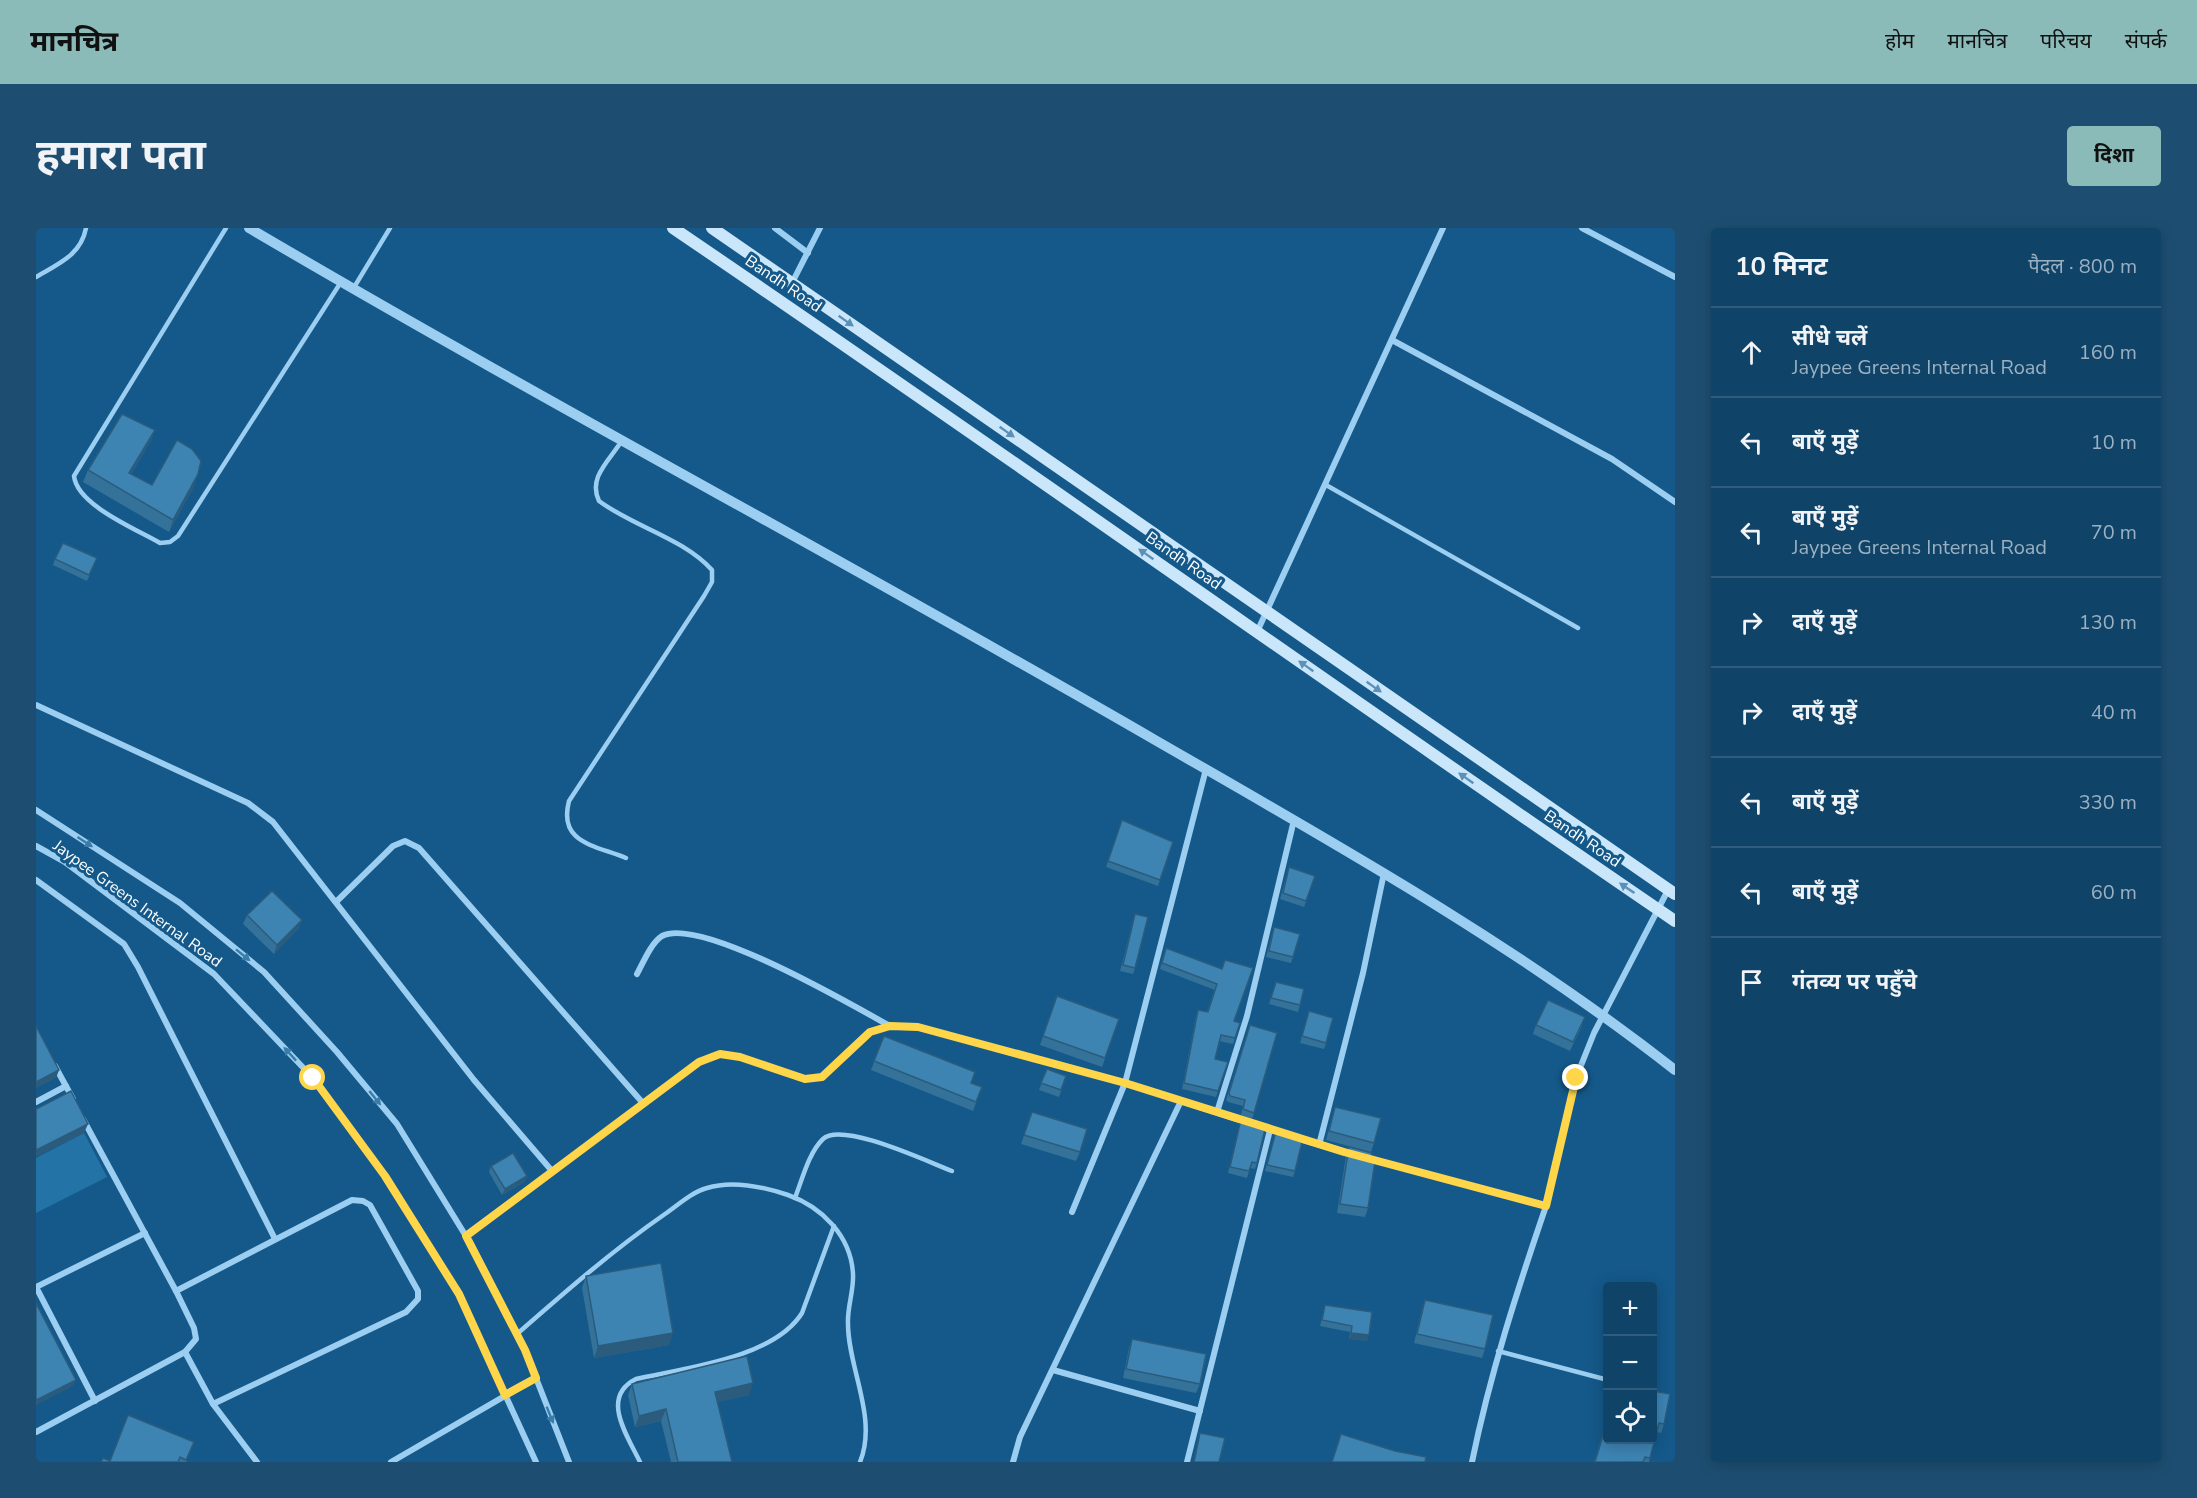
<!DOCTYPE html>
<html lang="hi">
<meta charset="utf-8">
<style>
:root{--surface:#0f4368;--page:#1d4e71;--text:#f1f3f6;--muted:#9bb0c0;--line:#2f5c7c;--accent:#8bbbb9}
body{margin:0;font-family:"Nunito Sans","Noto Sans Devanagari",sans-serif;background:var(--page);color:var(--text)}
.controls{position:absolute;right:18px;bottom:18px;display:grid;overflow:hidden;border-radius:6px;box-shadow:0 3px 15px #0003}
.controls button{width:54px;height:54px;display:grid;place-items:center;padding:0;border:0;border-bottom:2px solid var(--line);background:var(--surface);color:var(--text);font:30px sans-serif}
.stop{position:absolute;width:18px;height:18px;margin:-14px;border:4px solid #ffd54a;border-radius:50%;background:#fff}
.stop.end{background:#ffd54a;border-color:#fff;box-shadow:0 2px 6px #0008}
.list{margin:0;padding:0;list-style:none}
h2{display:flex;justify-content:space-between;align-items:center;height:78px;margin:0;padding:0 24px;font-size:26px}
h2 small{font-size:20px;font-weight:400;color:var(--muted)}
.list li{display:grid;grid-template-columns:39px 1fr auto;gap:18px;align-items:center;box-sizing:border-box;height:90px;padding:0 24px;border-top:2px solid var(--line)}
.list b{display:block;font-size:22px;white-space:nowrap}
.list p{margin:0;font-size:20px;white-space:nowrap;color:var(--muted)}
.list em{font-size:20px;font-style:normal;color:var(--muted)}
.icon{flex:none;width:33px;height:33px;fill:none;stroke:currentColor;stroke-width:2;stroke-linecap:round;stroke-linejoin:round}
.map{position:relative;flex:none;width:1639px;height:1234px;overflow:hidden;border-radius:6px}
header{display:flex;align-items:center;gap:36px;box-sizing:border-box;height:84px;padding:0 30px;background:var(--accent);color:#111}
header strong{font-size:28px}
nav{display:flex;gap:33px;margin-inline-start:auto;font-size:21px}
.intro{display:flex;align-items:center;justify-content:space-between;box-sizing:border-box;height:144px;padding:0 36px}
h1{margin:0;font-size:42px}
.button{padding:15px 27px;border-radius:6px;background:var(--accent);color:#111;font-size:21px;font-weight:700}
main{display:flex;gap:36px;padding:0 36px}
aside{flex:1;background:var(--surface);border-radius:6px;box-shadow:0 3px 15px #0003}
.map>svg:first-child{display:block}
.green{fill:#2373a7}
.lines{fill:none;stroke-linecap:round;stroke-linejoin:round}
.service{stroke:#9bcef0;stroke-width:4.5}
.minor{stroke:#9bcef0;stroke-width:6}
.tertiary{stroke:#9bcef0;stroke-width:10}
.secondary{stroke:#c9e6fb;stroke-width:12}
.wall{fill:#34729a}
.shaded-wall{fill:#2b5c7d}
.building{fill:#3d84b3;stroke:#2b5c7d;stroke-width:1.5}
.oneway{fill:#5c91b7}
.oneway2{fill:#3c7ca9}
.route{stroke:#ffd54a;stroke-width:8}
.labels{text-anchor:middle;stroke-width:6;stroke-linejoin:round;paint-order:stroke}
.street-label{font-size:16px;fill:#fff;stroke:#14598a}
</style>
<header>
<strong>मानचित्र</strong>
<nav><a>होम</a><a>मानचित्र</a><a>परिचय</a><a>संपर्क</a></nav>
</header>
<div class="intro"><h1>हमारा पता</h1><a class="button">दिशा</a></div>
<main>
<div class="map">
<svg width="1639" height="1234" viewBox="0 0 1639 1234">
<rect width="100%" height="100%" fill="#14598a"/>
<polygon class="green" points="48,905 71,949 0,985 0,930"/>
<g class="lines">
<g class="service">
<path d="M190,0L38,248C41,277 100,301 124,315L134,314L142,308L305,54"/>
<path d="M0,49C22,36 45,27 50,0"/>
<polyline points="317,61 354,0"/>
<path d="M585,214C572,234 552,250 563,273C598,299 647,310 676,342V354L668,368L533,573C522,615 558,617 590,630"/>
<polyline points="1290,257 1542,400"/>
<path d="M759,970C766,952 773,924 787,911C806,893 892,934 916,943"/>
<path d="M481,1106C529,1064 577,1022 629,986C642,977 656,964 671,960C696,952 728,959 752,967C786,979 815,1008 817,1046C818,1063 811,1079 812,1096C812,1140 842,1190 824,1234"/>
<polyline points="1462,1123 1572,1152"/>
<path d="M604,1234C591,1207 564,1169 600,1151C649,1140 738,1130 766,1085L798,998"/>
</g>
<g class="minor">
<polyline points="739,0 772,25"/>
<polyline points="1546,0 1639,49"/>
<polyline points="756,55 784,0"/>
<polyline points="1356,112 1576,231 1639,274"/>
<polyline points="1221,404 1407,0"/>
<polyline points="0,477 212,575 237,594 438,852 516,943"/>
<polyline points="0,582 144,675 228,744 301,824 361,896 436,1018 489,1122 533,1234"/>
<polyline points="0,618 29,634 178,746 277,850 349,948 423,1066 500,1234"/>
<polyline points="0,652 88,716 102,739 239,1011"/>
<polyline points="300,674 357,618 369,613 383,620 606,874"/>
<path d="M601,746C607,735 615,715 626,708C664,688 816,777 854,798"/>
<polyline points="19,838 37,871"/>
<polyline points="0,874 30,858"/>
<polyline points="1181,884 1211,788 1258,592"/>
<polyline points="1260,910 1317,926"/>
<polyline points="1283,917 1327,745 1348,645"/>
<polyline points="1327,929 1510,978 1540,850 1558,805 1632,662"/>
<polyline points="1036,984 1089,855 1170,541"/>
<polyline points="430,1008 663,834 685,826 704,829 769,851 786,849 834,804 854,798 882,799 1089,855 1234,902"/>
<polyline points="0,1059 59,1173"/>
<polyline points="0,1059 109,1005"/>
<polyline points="140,1063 316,972 327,973 334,977 382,1063 382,1071 370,1084 177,1176"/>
<polyline points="149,1124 177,1176 221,1234"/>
<polyline points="1017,1142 1164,1183"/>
<polyline points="0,1204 149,1124 160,1111 158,1100 140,1063 47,891"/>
<polyline points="355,1234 500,1150"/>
<polyline points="977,1234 984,1209 1145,873"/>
<polyline points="1151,1234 1234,902 1245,905"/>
<path d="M1436,1234C1454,1146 1481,1063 1510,978"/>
</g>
<path class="tertiary" d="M213,0C512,176 819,338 1119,512C1298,615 1477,715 1639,842"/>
<g class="secondary">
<path d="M637,0C973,228 1303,464 1639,693"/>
<polyline points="676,0 1639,666"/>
</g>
</g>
<g class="wall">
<polygon points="119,202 114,214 95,246 116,257 158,258 133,304 47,254 52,242"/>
<polygon points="61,330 51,353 17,337 19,331"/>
<polygon points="1086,592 1137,614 1122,658 1070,639"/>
<polygon points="1253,639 1279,648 1268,679 1244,671"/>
<polygon points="1099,686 1099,740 1097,746 1084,743"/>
<polygon points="211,687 266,692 262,701 238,726 207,696"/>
<polygon points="1238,699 1257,729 1255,735 1230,729"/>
<polygon points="1130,720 1186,741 1198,793 1204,795 1197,816 1183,813 1179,831 1192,834 1180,869 1146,861 1160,788 1162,782 1171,784 1179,762 1124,741"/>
<polygon points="1240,754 1264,777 1262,784 1233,776"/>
<polygon points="1021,768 1083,791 1066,839 1004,817"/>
<polygon points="1273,783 1290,815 1288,821 1264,815"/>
<polygon points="1214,797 1218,885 1216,891 1205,887 1207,878 1192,874 1190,872"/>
<polygon points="1500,797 1546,798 1534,823 1497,806"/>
<polygon points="848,808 935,855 946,859 937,883 835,842"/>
<polygon points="1011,841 1030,848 1023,869 1003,862"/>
<polygon points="1299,879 1338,915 1335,924 1290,912"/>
<polygon points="996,884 1044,924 1040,933 985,916"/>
<polygon points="1205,891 1221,935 1219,941 1214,940 1211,950 1192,945"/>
<polygon points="1240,903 1259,943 1257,949 1229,943"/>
<polygon points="1313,919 1334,932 1332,980 1329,989 1301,985 1310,928"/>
<polygon points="455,938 491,948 488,954 466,967 453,944"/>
<polygon points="550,1048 633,1117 558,1130 546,1060"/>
<polygon points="1389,1072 1449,1121 1446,1130 1378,1115 1386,1081"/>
<polygon points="1289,1077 1336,1084 1331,1113 1313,1111 1314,1104 1284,1098"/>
<polygon points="1096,1111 1164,1156 1160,1165 1087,1150 1093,1120"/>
<polygon points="596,1156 713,1167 681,1174 696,1234 635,1234 625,1193 599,1199 592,1167"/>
<polygon points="1617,1163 1628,1196 1625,1205 1621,1204 1613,1234 1558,1234 1572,1190 1572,1212"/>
<polygon points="158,1214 150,1234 65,1234 74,1233"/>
</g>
<g class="shaded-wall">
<polygon points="119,202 114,214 88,257 93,245"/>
<polygon points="162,246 158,258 133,304 137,292"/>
<polygon points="266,692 262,701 238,726 241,717"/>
<polygon points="23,842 20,850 0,860 0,854"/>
<polygon points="52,896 48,905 0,929 0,922"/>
<polygon points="491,948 488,954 466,967 469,961"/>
<polygon points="637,1105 633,1117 558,1130 562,1118"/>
<polygon points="1315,1105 1333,1107 1331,1113 1313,1111"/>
<polygon points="40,1152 37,1158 0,1177 0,1172"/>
<polygon points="717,1155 713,1167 674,1176 679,1164"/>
<polygon points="630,1181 625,1193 599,1199 603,1188"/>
</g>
<g class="building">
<polygon points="86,186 119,202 93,245 116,257 141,212 156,221 165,233 162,246 137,292 52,242"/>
<polygon points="27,315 61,330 53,347 19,331"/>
<polygon points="1086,592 1137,614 1124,652 1072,633"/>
<polygon points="1253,639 1279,648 1270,673 1247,665"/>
<polygon points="236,663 266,692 241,717 211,687"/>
<polygon points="1099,686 1112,689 1099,740 1087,737"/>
<polygon points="1238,699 1264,706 1257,729 1233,723"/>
<polygon points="1130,720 1186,741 1189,732 1217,740 1198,793 1204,795 1199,810 1185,807 1179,831 1192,834 1182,863 1148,855 1162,782 1172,784 1181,756 1126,735"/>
<polygon points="1240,754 1268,761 1264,777 1235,770"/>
<polygon points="1021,768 1083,791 1069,830 1007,808"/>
<polygon points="1512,772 1549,789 1537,814 1500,797"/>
<polygon points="1273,783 1297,790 1290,815 1266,808"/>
<polygon points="1214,797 1241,805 1218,885 1207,881 1209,872 1194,868 1193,865"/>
<polygon points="0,798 23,842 0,854"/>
<polygon points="848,808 939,844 935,855 946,859 940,874 838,833"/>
<polygon points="1011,841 1030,848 1025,862 1005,855"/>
<polygon points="35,863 52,896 0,922 0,881"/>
<polygon points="1299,879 1345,890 1338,915 1293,903"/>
<polygon points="996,884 1051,901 1044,924 988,907"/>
<polygon points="1205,891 1229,901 1221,935 1216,934 1213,943 1194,939"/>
<polygon points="1240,903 1267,910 1259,943 1231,937"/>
<polygon points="1313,919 1336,925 1334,932 1339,933 1332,980 1304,976"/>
<polygon points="477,925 491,948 469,961 455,938"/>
<polygon points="625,1035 637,1105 562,1118 550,1048"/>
<polygon points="1389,1072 1457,1087 1449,1121 1381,1106"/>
<polygon points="0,1075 40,1152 0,1172"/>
<polygon points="1289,1077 1336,1084 1333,1107 1315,1105 1316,1098 1286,1092"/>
<polygon points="1096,1111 1170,1126 1164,1156 1090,1141"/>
<polygon points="711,1128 717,1155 679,1164 696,1234 642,1234 630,1181 603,1188 596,1156"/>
<polygon points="1617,1163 1634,1166 1628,1196 1623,1195 1614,1230 1609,1229 1607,1234 1559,1234 1572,1191 1572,1212 1617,1212"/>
<polygon points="92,1187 158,1214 150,1232 144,1229 142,1234 65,1234 67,1230 74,1233"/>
<polygon points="1164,1205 1189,1210 1183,1234 1158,1234"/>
<polygon points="1305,1206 1359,1223 1390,1229 1389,1234 1296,1234"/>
</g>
<defs><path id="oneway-solid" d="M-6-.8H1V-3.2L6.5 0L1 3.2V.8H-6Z" transform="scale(1.5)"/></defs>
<g class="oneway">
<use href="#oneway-solid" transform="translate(810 93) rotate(35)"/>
<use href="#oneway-solid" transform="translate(971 204) rotate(35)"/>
<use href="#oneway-solid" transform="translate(1110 326) rotate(-145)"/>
<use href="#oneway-solid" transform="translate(1270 438) rotate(-145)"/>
<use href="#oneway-solid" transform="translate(1338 459) rotate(35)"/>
<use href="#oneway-solid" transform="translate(1430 550) rotate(-145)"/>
<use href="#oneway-solid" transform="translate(1591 660) rotate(-146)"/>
</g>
<g class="oneway2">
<use href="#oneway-solid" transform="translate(49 614) rotate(33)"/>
<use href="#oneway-solid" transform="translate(207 727) rotate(39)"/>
<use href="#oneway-solid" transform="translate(254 826) rotate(-133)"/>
<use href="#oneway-solid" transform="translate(339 870) rotate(51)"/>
<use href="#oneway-solid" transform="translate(514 1187) rotate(68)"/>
</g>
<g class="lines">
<polyline class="route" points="277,850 349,948 423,1066 469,1167 500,1150 489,1122 430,1008 663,834 684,826 704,829 769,851 786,849 834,804 854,798 882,799 1089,855 1308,924 1510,978 1540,850"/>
</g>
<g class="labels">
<g class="street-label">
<text transform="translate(748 55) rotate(34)" y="6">Bandh Road</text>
<text transform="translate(1148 332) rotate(35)" y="6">Bandh Road</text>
<text transform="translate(1547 610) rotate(34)" y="6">Bandh Road</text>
<text transform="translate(102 675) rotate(36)" y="6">Jaypee Greens Internal Road</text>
</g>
</g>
</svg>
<div class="controls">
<button>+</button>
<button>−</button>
<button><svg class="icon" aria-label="locate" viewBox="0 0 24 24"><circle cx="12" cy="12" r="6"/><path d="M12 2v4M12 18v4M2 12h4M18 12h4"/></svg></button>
</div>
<div class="stop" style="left:277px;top:850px"></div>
<div class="stop end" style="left:1540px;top:850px"></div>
</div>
<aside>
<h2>10 मिनट<small>पैदल · 800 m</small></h2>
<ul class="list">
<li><svg class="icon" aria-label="ahead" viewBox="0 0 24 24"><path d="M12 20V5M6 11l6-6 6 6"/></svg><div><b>सीधे चलें</b><p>Jaypee Greens Internal Road</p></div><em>160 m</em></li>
<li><svg class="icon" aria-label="left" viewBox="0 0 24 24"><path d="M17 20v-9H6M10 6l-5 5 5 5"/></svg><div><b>बाएँ मुड़ें</b></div><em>10 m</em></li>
<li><svg class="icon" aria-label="left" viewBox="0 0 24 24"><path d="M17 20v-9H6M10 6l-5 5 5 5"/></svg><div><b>बाएँ मुड़ें</b><p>Jaypee Greens Internal Road</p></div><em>70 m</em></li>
<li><svg class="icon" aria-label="right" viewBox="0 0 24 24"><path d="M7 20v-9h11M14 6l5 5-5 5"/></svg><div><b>दाएँ मुड़ें</b></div><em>130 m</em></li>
<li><svg class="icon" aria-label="right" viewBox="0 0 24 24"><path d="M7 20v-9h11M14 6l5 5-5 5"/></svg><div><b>दाएँ मुड़ें</b></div><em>40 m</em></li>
<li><svg class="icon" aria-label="left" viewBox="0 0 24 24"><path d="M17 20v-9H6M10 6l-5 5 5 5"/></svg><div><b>बाएँ मुड़ें</b></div><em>330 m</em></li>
<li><svg class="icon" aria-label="left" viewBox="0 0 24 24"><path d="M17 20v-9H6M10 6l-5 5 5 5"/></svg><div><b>बाएँ मुड़ें</b></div><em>60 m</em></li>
<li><svg class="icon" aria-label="arrive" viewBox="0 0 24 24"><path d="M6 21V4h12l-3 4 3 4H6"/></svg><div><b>गंतव्य पर पहुँचे</b></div></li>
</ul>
</aside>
</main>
